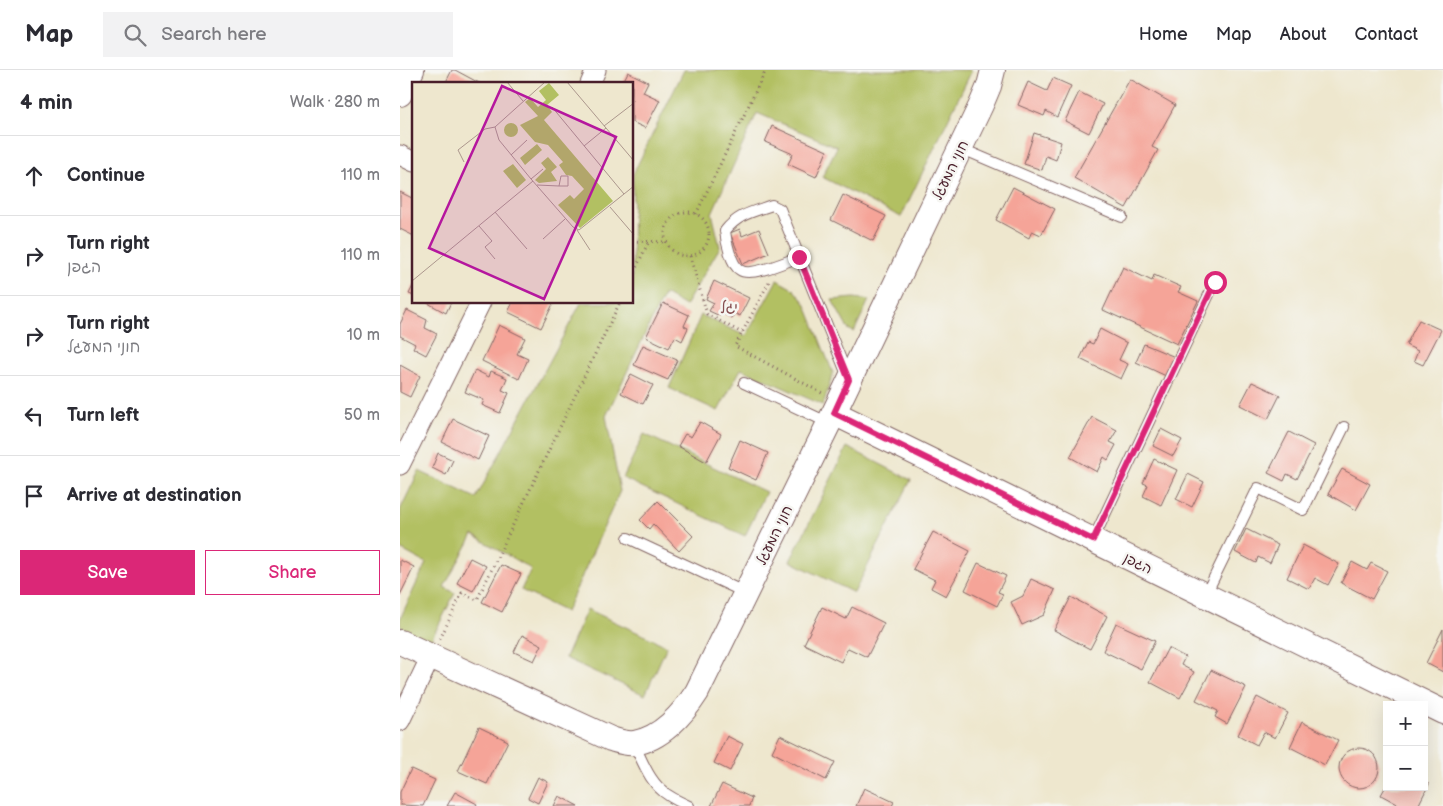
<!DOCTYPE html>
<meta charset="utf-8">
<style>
:root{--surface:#fff;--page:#f2f2f3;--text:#2b2b33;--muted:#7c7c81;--line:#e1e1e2;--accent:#db2777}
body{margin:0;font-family:"Balsamiq Sans","Playpen Sans Hebrew",sans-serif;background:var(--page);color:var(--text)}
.controls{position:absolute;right:15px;bottom:15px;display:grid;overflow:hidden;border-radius:0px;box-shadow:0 5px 20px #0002}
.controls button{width:45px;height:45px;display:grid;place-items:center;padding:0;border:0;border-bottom:1px solid var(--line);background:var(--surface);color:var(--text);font:25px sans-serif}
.stop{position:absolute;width:15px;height:15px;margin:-11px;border:4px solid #db2777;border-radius:50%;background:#fff}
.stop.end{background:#db2777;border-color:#fff;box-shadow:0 1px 5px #0008}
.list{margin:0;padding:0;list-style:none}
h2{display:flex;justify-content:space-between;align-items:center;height:65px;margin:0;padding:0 20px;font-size:21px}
h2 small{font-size:16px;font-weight:400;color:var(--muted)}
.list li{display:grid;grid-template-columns:32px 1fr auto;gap:15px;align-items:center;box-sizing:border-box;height:80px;padding:0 20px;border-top:1px solid var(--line)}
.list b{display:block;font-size:19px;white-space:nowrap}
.list p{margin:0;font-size:16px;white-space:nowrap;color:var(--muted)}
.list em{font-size:16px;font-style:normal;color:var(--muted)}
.actions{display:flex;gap:10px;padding:15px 20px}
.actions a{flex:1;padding:11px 0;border:1px solid var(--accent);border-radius:0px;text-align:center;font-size:18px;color:var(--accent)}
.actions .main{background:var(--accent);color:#fff}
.icon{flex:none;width:28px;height:28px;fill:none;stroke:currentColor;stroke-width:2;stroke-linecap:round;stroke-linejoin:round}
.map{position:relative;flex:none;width:1043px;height:736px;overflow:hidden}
header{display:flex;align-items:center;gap:30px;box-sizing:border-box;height:70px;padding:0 25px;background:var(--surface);border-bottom:1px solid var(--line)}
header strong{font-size:24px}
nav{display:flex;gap:28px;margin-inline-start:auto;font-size:18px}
.search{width:350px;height:45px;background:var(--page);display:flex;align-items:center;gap:12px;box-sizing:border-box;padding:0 18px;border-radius:0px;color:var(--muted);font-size:19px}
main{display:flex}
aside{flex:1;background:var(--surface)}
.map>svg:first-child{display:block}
.green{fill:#b2c062;stroke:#7e7046}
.building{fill:#f5a498}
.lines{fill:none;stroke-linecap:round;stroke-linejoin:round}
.service-casing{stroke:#836564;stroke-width:12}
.minor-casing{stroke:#836564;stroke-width:21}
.tertiary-casing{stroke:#836564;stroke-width:26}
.path{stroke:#836564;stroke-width:3;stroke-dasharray:1 4;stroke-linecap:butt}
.service{stroke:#fff;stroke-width:10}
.minor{stroke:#fff;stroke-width:19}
.tertiary{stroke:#fff;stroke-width:24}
.route{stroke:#db2777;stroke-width:6}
.labels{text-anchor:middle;stroke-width:5;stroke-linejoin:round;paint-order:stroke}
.street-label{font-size:14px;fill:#4a1f2b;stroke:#f6f6f2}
.quarter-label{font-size:16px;fill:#864e51;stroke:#f6f6f2}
.inset-road{fill:none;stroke:#ac978d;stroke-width:1}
.view{fill:#b5179e;fill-opacity:0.15;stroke:#b5179e;stroke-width:2.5}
.inset-edge{fill:none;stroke:#4a1f2b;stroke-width:2.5}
</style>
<header>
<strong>Map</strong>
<div class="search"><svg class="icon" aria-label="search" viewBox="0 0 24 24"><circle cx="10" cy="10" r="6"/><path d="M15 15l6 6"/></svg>Search here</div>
<nav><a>Home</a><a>Map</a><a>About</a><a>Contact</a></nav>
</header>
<main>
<aside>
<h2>4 min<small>Walk · 280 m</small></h2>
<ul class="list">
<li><svg class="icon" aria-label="ahead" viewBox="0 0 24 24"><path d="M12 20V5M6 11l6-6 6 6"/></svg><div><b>Continue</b></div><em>110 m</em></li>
<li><svg class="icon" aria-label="right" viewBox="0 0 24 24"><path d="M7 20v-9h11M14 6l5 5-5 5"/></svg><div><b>Turn right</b><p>הגפן</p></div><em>110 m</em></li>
<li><svg class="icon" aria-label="right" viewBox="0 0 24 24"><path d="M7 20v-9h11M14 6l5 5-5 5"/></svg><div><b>Turn right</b><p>חוני המעגל</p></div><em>10 m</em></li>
<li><svg class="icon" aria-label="left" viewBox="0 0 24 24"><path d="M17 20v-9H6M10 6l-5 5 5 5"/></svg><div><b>Turn left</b></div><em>50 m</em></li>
<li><svg class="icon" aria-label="arrive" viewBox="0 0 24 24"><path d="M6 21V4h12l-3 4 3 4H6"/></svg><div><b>Arrive at destination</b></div></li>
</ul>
<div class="actions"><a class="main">Save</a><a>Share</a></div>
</aside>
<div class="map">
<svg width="1043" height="736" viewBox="0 0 1043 736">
<rect width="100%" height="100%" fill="#f6f6f2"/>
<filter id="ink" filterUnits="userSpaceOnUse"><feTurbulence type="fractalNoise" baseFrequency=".02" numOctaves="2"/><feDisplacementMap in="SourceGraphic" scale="10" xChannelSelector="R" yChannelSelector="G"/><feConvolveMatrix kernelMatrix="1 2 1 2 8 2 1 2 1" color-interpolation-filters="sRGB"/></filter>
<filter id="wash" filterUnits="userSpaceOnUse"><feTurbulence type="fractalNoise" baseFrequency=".0096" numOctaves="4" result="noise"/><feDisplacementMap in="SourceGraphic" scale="20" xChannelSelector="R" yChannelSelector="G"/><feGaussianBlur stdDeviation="1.12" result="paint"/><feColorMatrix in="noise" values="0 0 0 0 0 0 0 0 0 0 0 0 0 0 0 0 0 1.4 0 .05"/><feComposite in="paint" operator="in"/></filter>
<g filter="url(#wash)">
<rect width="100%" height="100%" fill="#eee7ce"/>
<g class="green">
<polygon points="284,0 572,0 501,147 422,107 437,77 357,43 312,143 320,177 285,236 264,224 206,346 220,421 166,542 121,520 131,499 73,465 44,517 55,523 30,572 0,556 0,549 26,493 0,479 0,440 19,401 76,428 181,233 232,232 233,104"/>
<polygon points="377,210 393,219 405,233 433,303 423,335 341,299 318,341 269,318 301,245 346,266"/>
<polygon points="454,228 469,230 454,262 448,259 432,230"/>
<polygon points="244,364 366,422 345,466 223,408"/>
<polygon points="447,377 511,410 454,523 390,491"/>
<polygon points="187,539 267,576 245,625 165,588"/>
</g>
<g id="blocks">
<g class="building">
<polygon points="52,0 55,0 81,14 45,14"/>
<polygon points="228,2 248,12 243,22 260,30 245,58 232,52 232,14 222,14"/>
<polygon points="653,8 671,16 657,47 646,41 644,46 618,35 628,12 647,21"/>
<polygon points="730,9 775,35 752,77 758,80 726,138 674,108"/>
<polygon points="679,22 703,34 689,63 665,51"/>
<polygon points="372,56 427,81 416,107 388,94 393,84 365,72"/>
<polygon points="634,63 661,72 656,90 646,86 642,100 624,94"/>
<polygon points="613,117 655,139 641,165 632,161 629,168 596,150"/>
<polygon points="0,122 14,129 14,166 0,159"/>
<polygon points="443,125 486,146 473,171 431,150"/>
<polygon points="340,159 342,166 359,159 369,183 343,194 330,163"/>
<polygon points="723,197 752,211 754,205 781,217 778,222 798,231 777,274 703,240"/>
<polygon points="314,211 349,228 340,246 334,243 332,248 322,243 320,246 309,241 314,233 306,229"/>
<polygon points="14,214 14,226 9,224"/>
<polygon points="26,232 51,232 46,243"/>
<polygon points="113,232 154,232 141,258 108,242"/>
<polygon points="263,233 289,245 284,256 288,258 282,271 275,267 269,278 246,267"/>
<polygon points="7,240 27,250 25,258 37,264 26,285 13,278 15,274 0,266 0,254"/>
<polygon points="1019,250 1041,260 1023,295 1014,291 1018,281 1006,275"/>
<polygon points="99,255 125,268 117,284 128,289 119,309 82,291"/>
<polygon points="700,259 727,273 719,290 728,294 721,309 680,289 688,272 693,274"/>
<polygon points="744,274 775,287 766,306 736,292"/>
<polygon points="243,275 277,290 268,310 234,295"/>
<polygon points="0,295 20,306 10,327 0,322"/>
<polygon points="75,300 89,307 91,301 107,308 102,320 109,323 100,343 82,335 84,330 65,322"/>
<polygon points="231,304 253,315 243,334 221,323"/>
<polygon points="852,312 880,325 868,349 840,335"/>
<polygon points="692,347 717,360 710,372 716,375 708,390 704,387 697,402 670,387"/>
<polygon points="53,349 89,366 78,390 42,372"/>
<polygon points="300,352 321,364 306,392 278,376 285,364 291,367"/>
<polygon points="761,359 782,370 773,386 753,376"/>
<polygon points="889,362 914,375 897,409 887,404 884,411 868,403"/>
<polygon points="340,370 368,383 356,410 328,397"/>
<polygon points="38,383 53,390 46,405 32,398"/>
<polygon points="754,389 777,400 761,435 743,426 748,415 743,413"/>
<polygon points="942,399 970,414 956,440 928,424"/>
<polygon points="788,404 804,412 792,437 776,429"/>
<polygon points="258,431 293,466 279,481 253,454 249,459 240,450"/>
<polygon points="846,459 878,475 870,493 858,487 856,493 835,482"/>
<polygon points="533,462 570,481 546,526 531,518 535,510 513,499"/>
<polygon points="903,475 939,494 928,515 915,508 909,519 887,508"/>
<polygon points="70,488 86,496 73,521 57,513"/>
<polygon points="0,490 14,497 0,525"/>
<polygon points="952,492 967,500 971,493 987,501 972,529 941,513"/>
<polygon points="578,493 606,506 598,522 603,524 597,536 565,520"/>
<polygon points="101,495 121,504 102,542 82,532"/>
<polygon points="631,509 655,520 644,545 622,555 611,532 623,526"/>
<polygon points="671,527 707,546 690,579 654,560"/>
<polygon points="422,537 446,549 452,537 484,553 467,587 448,578 441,592 404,574"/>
<polygon points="716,553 755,571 741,599 703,581"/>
<polygon points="1043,559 1043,602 1026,593"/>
<polygon points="122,565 142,575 134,591 114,582"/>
<polygon points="768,578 785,587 781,595 794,602 780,628 750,612"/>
<polygon points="811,600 846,617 827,654 815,647 818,641 796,630"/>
<polygon points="857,627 888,643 875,668 864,662 857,675 838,665"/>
<polygon points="902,652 938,670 925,695 890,677"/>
<polygon points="79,657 108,671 87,714 58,701"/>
<polygon points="380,665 435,692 426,710 372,682"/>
<polygon points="327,666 343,674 330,701 314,693"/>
<circle cx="959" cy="698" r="20"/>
<polygon points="11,699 35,710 23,736 0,735 0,722"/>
<polygon points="138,707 148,712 138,733 128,728"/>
<polygon points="1024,712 1029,714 1018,736 1001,736 981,725 987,714 987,717 1024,717"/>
<polygon points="322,714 352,728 349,736 311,736"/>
<polygon points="464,718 494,732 492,736 456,736"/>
<polygon points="55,722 77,734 76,736 47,736"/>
<polygon points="159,726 178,736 154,736"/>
</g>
</g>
</g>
<g filter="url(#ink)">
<use href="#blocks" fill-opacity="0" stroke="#836564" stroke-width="1"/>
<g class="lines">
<g class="service-casing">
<g id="service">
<polyline points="560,78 722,147"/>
<path d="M399,187C387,191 351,208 340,200C331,195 326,171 325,161C338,144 353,142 372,135L380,139L448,307"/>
<polyline points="344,313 429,353"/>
<polyline points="228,468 346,523"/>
<polyline points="693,470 815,212"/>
<polyline points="805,526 858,418 903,440 944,357"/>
<path d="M234,674C243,692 250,714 268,725C274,729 282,733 289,736"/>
</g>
</g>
<g class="minor-casing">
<g id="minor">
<polyline points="190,14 196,0"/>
<polyline points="0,85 14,92"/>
<polyline points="0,395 81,232"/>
<polyline points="0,651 31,586"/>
</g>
</g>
<g class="tertiary-casing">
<g id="tertiary">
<polyline points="0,24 12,0"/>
<polyline points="434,343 1043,642"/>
<path d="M0,572L211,669C218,671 226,674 234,673C261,669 283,644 297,622L429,353L581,35L589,16L593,0"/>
</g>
</g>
<g class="path">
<circle cx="287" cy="164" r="22"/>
<polyline points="296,144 366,0"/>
<polyline points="232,171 267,172"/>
<polyline points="290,186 307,244 342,263"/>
<polyline points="232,206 249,171"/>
<polyline points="369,212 335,276 422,323"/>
<polyline points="40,569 62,523 77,530 220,232"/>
</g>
<use href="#service" class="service"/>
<use href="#minor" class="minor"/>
<use href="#tertiary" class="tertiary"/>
</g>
</g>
<g class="lines" filter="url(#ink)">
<polyline class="route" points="399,187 449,310 434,343 693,470 815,212"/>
</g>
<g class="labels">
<g class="street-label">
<text transform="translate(550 100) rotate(-64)" y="5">חוני המעגל</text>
<text transform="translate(374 465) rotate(-64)" y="5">חוני המעגל</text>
<text transform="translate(738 493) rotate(26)" y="5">הגפן</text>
</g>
<g class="quarter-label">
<text x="329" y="243">יגל</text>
</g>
</g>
<g transform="translate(12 12)">
<rect width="221" height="221" fill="#eee7ce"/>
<path d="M137,1L147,13L135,23L140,30L132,38L201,119L168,146L146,123L158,113L162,117L172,107L160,94L154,93L147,83L151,80L136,63L123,60L108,43L126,34L113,20L118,16L126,25L134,18L127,9ZM92 48a7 7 0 1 1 14 0a7 7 0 1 1-14 0ZM125,62L130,68L113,83L108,76ZM136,75L145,85L139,90L145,99L127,101L123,98L134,87L129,81ZM101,82L114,98L105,106L91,89Z" fill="#b2c062"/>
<path class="inset-road" d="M95,0L111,19M133,0L83,45L87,58L119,97L161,145L167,148L222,104M155,0L222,79M140,25L212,112M192,44L222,21M172,64L194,46M99,73L115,58M52,80L46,68L73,47L83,45M119,97L131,87M125,103L147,104H156V94H149L147,104M198,125L222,153M83,130L115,167M67,144L80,159L73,165L83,177M165,148L178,168M131,157L153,137M0,199L121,99"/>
<path class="view" d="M90,4L204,55L132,217L17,166Z"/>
<rect width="221" height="221" class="inset-edge"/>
</g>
</svg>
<div class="controls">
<button>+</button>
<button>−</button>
</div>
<div class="stop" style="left:815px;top:212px"></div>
<div class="stop end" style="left:399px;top:187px"></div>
</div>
</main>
